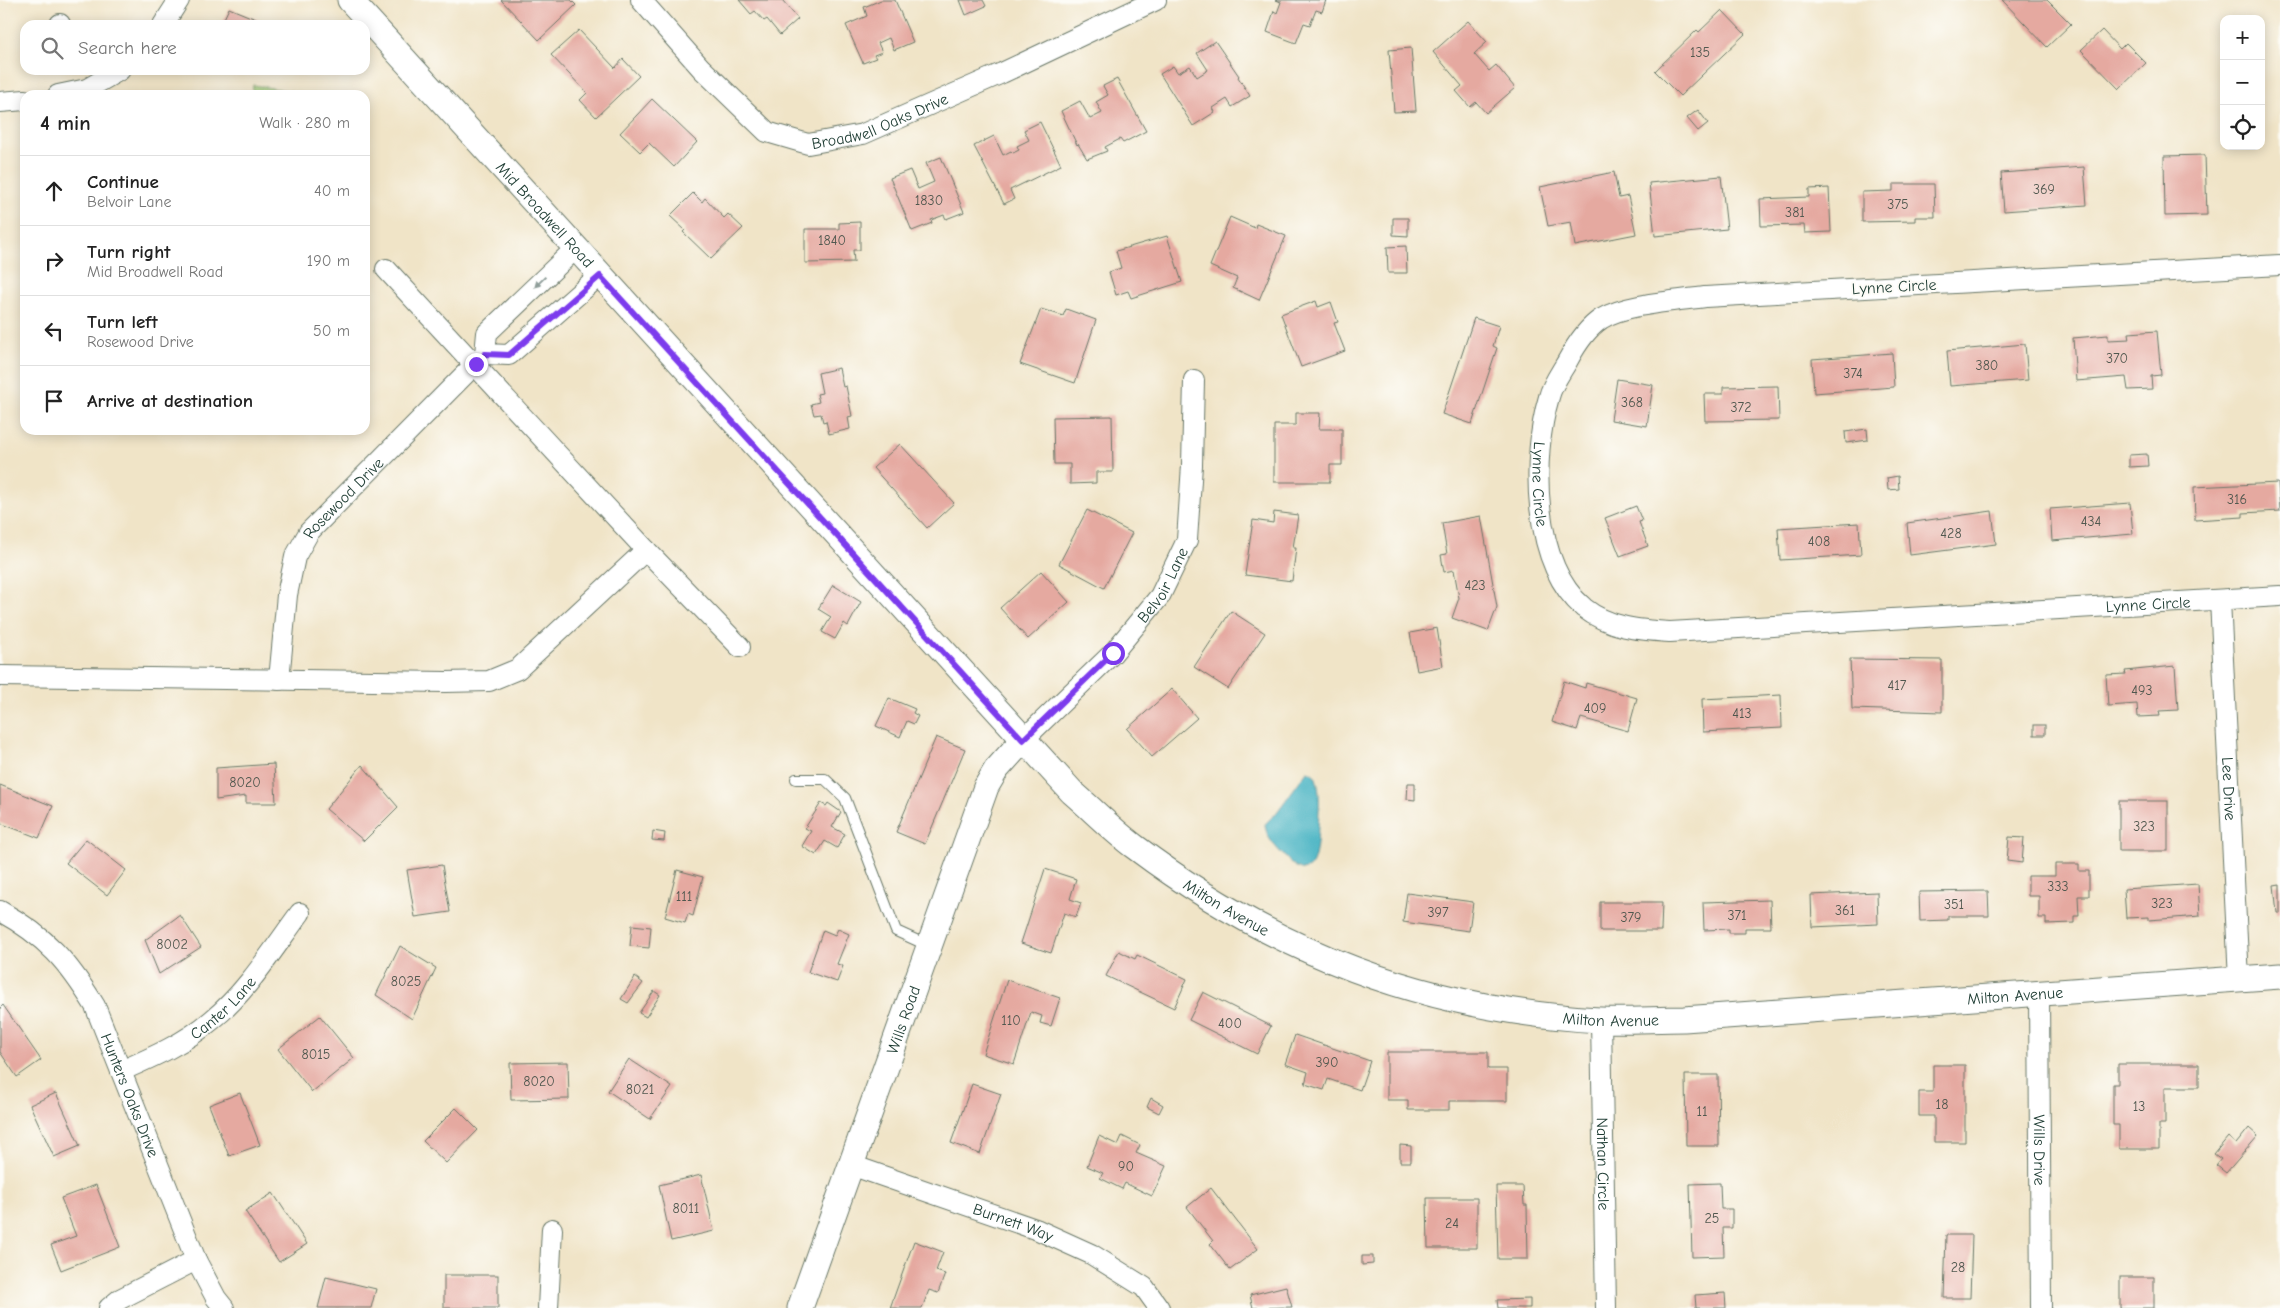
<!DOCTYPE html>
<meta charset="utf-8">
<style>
:root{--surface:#fff;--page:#f2f2f2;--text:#222;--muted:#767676;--line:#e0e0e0}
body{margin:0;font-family:"Comic Neue",sans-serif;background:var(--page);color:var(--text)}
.controls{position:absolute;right:15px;top:15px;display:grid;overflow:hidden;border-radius:10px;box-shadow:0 2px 12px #0003}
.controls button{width:45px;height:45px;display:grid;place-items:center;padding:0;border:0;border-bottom:1px solid var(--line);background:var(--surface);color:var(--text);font:25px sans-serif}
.stop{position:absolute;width:15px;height:15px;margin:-11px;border:4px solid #7c3aed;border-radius:50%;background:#fff}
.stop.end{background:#7c3aed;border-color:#fff;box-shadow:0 1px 5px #0008}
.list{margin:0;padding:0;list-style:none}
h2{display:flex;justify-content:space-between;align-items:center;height:65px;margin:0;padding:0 20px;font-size:21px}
h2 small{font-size:16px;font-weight:400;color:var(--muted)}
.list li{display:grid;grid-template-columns:32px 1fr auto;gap:15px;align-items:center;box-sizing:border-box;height:70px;padding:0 20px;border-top:1px solid var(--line)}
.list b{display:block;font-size:19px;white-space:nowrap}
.list p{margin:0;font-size:16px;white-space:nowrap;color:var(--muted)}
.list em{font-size:16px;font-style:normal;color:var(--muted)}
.icon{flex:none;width:28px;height:28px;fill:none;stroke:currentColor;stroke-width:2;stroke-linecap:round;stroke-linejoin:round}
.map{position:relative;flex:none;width:2280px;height:1308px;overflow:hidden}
.search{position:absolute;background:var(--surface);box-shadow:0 2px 12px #0003;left:20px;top:20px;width:350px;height:55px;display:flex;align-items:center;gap:12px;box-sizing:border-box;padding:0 18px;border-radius:15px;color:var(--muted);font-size:19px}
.panel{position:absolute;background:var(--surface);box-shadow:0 2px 12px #0003;left:20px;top:90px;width:350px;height:345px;border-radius:15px}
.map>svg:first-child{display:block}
.green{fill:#9fc975;stroke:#5f8354}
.water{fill:#46b3c3;stroke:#32787c}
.building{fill:#e5a9a0}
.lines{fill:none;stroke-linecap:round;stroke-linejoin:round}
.service-casing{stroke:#687767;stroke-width:12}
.minor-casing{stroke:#687767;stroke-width:22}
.tertiary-casing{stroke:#687767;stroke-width:27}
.service{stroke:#fff;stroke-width:10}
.minor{stroke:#fff;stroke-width:20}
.tertiary{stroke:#fff;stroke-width:25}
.oneway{fill:#8f9e9a}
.route{stroke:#7c3aed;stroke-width:6}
.labels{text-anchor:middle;stroke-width:4;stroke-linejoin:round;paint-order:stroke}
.number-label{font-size:14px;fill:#50584f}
.street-label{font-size:16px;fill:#1f3d34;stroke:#fdfcf7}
</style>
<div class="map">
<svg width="2280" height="1308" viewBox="0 0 2280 1308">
<rect width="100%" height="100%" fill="#fdfcf7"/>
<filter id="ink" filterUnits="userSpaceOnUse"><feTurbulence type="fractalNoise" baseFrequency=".02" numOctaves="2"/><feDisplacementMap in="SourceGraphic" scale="10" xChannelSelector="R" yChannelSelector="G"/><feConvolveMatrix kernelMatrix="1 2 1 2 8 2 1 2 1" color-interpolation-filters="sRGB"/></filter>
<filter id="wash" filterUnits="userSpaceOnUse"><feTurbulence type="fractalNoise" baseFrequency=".0096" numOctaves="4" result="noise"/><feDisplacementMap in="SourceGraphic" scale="20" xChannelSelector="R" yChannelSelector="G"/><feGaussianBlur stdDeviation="1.12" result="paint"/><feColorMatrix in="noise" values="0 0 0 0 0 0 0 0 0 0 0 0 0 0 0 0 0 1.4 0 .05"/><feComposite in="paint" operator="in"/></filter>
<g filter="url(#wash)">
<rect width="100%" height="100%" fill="#f0e4c7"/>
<polygon class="green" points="253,85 291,91 290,95 252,95"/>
<path class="water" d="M1307,771C1311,772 1314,773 1316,778C1321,792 1319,812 1318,827C1317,852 1315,890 1284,856C1275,846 1266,838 1265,824L1277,812Z"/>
<g id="blocks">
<g class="building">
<polygon points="501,0 571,0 576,5 539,40"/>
<polygon points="739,0 784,0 783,1 798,19 780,35 767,19 764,21 755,11 751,14"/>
<polygon points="881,0 895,0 913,42 894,50 889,38 878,43 882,52 874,55 876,58 863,63 846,25 867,16 864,7"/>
<polygon points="960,0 983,0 986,6 966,15"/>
<polygon points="1276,0 1326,0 1322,12 1316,10 1310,25 1304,23 1296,43 1267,32 1274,11 1277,13 1281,2"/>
<polygon points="2002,0 2047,0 2071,24 2047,47"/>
<polygon points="229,8 263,22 262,25 222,23"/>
<polygon points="1722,10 1745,34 1680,96 1655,71 1697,30 1699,32"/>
<polygon points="1468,21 1487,42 1474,54 1489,71 1496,65 1515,88 1486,113 1476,102 1470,107 1456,91 1462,86 1433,52"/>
<polygon points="579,30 615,68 623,59 639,76 596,117 580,100 587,93 551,55"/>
<polygon points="2102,30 2120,49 2126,43 2146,63 2119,89 2081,50"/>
<polygon points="1215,41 1239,76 1238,77 1250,96 1232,107 1227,99 1213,108 1215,112 1193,126 1160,74 1173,66 1178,73 1190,66 1197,77 1208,70 1197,53"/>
<polygon points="1411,48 1416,111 1394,112 1389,50"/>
<polygon points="1117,79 1146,131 1123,143 1120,139 1105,147 1107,151 1087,159 1078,144 1077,145 1061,111 1080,101 1090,119 1102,113 1096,102 1108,95 1103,86"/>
<polygon points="652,99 697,142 674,167 649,143 640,152 620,133"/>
<polygon points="1698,110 1708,123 1698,131 1687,118"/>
<polygon points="1040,122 1061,165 1010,190 1014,199 1004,204 974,146 994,136 1003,155 1011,151 1013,153 1019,150 1017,146 1029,140 1024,130"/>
<polygon points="2205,155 2207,215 2165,216 2164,156"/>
<polygon points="941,157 964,212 946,219 944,215 931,220 932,223 912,231 890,178 910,170 918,189 934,182 926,163"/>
<polygon points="2084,167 2087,205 2004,211 2001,173"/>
<polygon points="1614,172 1619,198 1628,196 1636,234 1575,246 1571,222 1548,226 1540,187"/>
<polygon points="1721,176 1727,229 1655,236 1649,183"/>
<polygon points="1893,184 1934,184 1935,217 1915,217 1915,221 1862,222 1862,192 1893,191"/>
<polygon points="1829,188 1831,232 1805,233 1804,225 1761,226 1760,199 1809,197 1809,189"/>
<polygon points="693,193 702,202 705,198 724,218 728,214 743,228 711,259 683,232 685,230 670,216"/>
<polygon points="1230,217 1255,228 1256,224 1286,236 1259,300 1233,288 1237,278 1210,266"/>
<polygon points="1393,218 1408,218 1408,236 1393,235"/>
<polygon points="860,222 860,250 853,250 854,262 805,263 805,229 839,229 839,223"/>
<polygon points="1167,236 1182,282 1131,298 1128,291 1116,295 1109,272 1121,268 1116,251"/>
<polygon points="1406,246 1407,273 1388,273 1387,247"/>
<polygon points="1316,301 1318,307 1331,302 1338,322 1334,323 1345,351 1301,367 1281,314"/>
<polygon points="1041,309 1063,316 1066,309 1096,320 1075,383 1020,364"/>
<polygon points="1474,318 1499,326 1493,346 1497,348 1472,424 1442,414"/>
<polygon points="2157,331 2161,375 2151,376 2152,389 2128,390 2126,377 2076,381 2073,338 2108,335 2108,340 2130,339 2129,333"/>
<polygon points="2025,344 2028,380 1950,386 1947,351"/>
<polygon points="1892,353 1894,387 1814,393 1812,359"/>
<polygon points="839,368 843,387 846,386 852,416 848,417 850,429 829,434 826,421 823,422 821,414 814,415 811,404 819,402 817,394 822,393 818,373"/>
<polygon points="1617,379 1653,385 1647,426 1611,420"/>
<polygon points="1778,386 1779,420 1705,421 1704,394 1723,394 1723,387"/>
<polygon points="1296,413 1320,413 1319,429 1342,429 1342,465 1330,465 1330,482 1274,482 1274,425 1296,425"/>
<polygon points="1112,416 1113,472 1096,472 1096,483 1070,484 1070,464 1054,464 1053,417"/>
<polygon points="1867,429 1868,440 1846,443 1845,432"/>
<polygon points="900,444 954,503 927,528 873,468"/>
<polygon points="2147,454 2148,466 2129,467 2129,455"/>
<polygon points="1898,476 1899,489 1888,490 1887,478"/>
<polygon points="2278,483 2280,511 2243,513 2243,517 2195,520 2194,487"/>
<polygon points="2130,503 2133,534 2052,541 2050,509"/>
<polygon points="1636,506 1642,521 1639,522 1648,546 1620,556 1605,518"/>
<polygon points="1087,510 1132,533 1104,588 1059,564"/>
<polygon points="1992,511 1996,544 1910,555 1907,523"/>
<polygon points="1274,512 1298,515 1293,548 1296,548 1292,581 1245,575 1253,520 1273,523"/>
<polygon points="1481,516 1497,607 1488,631 1452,618 1459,598 1454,570 1444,572 1441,555 1447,554 1442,523"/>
<polygon points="1859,523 1861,555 1780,560 1778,528"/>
<polygon points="1041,571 1069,602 1028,639 1000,608"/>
<polygon points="833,585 861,602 848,626 844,623 835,639 822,632 831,617 818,609"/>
<polygon points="1231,611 1265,633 1228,689 1194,667"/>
<polygon points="1437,628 1443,666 1417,671 1410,633"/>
<polygon points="1850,659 1942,660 1942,712 1852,709"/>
<polygon points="2175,666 2178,710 2159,711 2160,716 2138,717 2137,704 2108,706 2106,675 2126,674 2125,671"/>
<polygon points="1564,681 1585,688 1586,683 1637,698 1628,731 1581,718 1577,730 1552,722"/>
<polygon points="1172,689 1197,718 1152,757 1127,729"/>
<polygon points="1781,695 1782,728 1703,732 1702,699"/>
<polygon points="889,698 915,709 913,713 918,716 914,724 907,721 900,737 876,726"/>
<rect x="2034" y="725" width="11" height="10"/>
<polygon points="936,737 965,749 925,844 896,832"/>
<polygon points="274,764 276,803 246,803 246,796 216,800 216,768"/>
<polygon points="362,765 398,807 364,841 326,809"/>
<polygon points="1408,783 1415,783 1415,800 1407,799"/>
<polygon points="0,785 53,806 39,838 0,823"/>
<rect x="2119" y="801" width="49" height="50"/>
<polygon points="821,803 826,806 828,803 841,812 832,827 845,834 837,848 825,841 816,855 802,846 811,831 805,828"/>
<polygon points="653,831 665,833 664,841 652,840"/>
<polygon points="2009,837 2024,838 2022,863 2007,861"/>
<polygon points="86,839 126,870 107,895 66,863"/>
<polygon points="2055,864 2079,864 2079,871 2089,871 2089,896 2078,896 2079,916 2074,916 2074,923 2046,924 2046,918 2039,918 2039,896 2028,896 2028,876 2055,876"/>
<polygon points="442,865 450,912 415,917 407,870"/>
<polygon points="1045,869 1076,879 1070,899 1081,903 1076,917 1064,913 1051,953 1021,943"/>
<polygon points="677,870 703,877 693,916 688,914 685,923 665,917"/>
<polygon points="2198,884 2200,916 2149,920 2149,917 2126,918 2124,889"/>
<polygon points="2280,884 2280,913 2277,913 2274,885"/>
<polygon points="1988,891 1989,916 1948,916 1948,920 1920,921 1919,892"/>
<polygon points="1877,892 1878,924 1812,927 1811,895"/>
<polygon points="1407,893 1473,902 1469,931 1403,922"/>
<polygon points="1770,900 1771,928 1745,928 1745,933 1729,933 1729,929 1704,930 1703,902"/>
<polygon points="1600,902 1662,902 1661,931 1600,931"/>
<polygon points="180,915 201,947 159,974 145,940"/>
<polygon points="632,925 651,927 649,948 630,946"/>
<polygon points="838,929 849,934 837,964 843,966 837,982 808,972 823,930 835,935"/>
<polygon points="400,946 436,968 412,1019 376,995"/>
<polygon points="1119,951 1135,959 1137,955 1187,979 1174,1008 1106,976"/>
<polygon points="635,977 643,983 628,1003 621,999"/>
<polygon points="1007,980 1060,998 1051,1026 1040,1023 1042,1016 1031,1012 1014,1064 983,1054"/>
<polygon points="654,991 660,995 646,1017 639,1013"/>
<polygon points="1203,992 1271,1026 1257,1054 1189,1020"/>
<polygon points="3,1005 41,1060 17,1077 0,1052 0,1008"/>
<polygon points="320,1016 354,1058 312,1092 278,1049"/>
<polygon points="1295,1035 1370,1061 1360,1090 1328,1079 1324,1090 1305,1084 1308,1072 1285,1064"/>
<polygon points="1387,1052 1488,1052 1488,1069 1507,1069 1507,1101 1449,1101 1449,1110 1408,1110 1408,1100 1387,1100"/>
<polygon points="629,1059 672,1087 650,1119 608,1091"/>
<polygon points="568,1062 569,1099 511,1100 510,1063"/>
<polygon points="2118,1064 2199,1064 2199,1087 2165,1087 2165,1124 2159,1124 2159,1149 2119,1149 2119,1125 2113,1125 2113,1084 2118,1084"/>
<polygon points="1933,1065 1965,1065 1965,1142 1934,1142 1934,1116 1919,1116 1919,1092 1933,1092"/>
<polygon points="1685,1075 1718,1075 1719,1146 1686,1146"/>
<polygon points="972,1084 1001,1094 980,1154 951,1143"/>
<polygon points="56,1093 80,1146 54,1157 30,1105"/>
<polygon points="240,1093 260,1145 229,1156 209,1105"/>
<polygon points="1151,1098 1163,1105 1159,1113 1147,1107"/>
<polygon points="456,1108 478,1130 446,1163 423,1141"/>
<polygon points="2249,1128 2258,1136 2226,1173 2216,1165 2221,1159 2214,1154 2228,1137 2236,1144"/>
<polygon points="1099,1136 1118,1145 1122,1136 1140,1145 1136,1153 1166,1166 1152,1196 1125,1183 1122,1189 1100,1178 1103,1173 1087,1166"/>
<polygon points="1400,1145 1411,1146 1411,1162 1400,1162"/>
<polygon points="701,1175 714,1231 671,1241 659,1185"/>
<polygon points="1720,1183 1721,1209 1732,1209 1732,1228 1723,1228 1724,1256 1692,1257 1690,1184"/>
<polygon points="96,1185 120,1247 61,1270 51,1245 76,1236 61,1198"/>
<polygon points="1496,1186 1523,1186 1524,1205 1527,1205 1528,1259 1498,1259"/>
<polygon points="1211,1188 1258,1249 1230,1270 1210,1244 1213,1241 1187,1207"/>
<polygon points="273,1193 307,1244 279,1262 245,1211"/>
<polygon points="1427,1198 1477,1198 1477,1248 1428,1248"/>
<polygon points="1946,1235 1972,1235 1970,1298 1944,1298"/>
<polygon points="914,1241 943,1252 936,1271 945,1274 938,1293 929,1290 922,1308 890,1308"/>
<polygon points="1362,1256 1373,1256 1373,1264 1362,1265"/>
<rect x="444" y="1275" width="54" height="33"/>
<polygon points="326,1277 376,1289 371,1308 318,1308"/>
<rect x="2120" y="1277" width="34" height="31"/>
<polygon points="1286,1286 1292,1307 1253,1308 1250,1295"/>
<polygon points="1725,1293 1726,1308 1696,1308 1695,1295"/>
<polygon points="1530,1299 1530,1308 1498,1308 1497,1300"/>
</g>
</g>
</g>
<g filter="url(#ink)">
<use href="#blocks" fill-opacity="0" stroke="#687767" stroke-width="1"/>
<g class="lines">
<g class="service-casing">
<polyline id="service" points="796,779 825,779 845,798 896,931 929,946"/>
</g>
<g class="minor-casing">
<g id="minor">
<path id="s1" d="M641,0L701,68L767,132L808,144L863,134L1002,73L1156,0"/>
<polyline points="60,24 60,25"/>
<polyline points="163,25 179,0"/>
<polyline points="58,95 87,89 120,70"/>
<polyline points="0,102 25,100"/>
<polyline points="576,248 487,333 485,354 509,355 600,275"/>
<path id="s2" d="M2280,265L1705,297C1676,301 1625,304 1601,319C1586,329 1576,345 1568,360C1562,371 1552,384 1549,397C1531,457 1532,564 1584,608C1609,628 1640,630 1670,632L2280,596"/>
<polyline points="386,269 647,551"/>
<path id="s3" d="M2220,600L2239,979"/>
<polyline points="0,676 446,682 489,681 518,669 646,550 740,647"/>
<path id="s4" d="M279,680L287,595L295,557L309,532L485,354"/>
<path id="s5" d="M1023,740L1113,653L1160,596L1187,540L1192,465L1194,380"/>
<path id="s6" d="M0,911C47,937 68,962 95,1006L196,1260L216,1298L224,1308"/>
<path id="s7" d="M2039,992L2041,1308"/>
<path id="s8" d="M1601,1020L1606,1308"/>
<path id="s9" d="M121,1071C153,1057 185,1043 212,1020C246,993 274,948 300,913"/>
<path id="s10" d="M851,1165L1038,1230L1091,1254L1144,1287L1159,1308"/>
<polyline points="109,1308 120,1299 196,1260"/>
<polyline points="548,1308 552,1229"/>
</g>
</g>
<g class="tertiary-casing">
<g id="tertiary">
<path id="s11" d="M350,0L1072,792C1093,810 1113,831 1135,847C1275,952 1424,1010 1600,1020C1628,1021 1656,1019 1684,1019L2280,976"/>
<path id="s12" d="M800,1308L986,787L996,770L1023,740"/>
</g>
</g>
<use href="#service" class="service"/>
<use href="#minor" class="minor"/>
<use href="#tertiary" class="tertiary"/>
</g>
<defs><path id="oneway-solid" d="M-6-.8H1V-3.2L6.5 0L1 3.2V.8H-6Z" transform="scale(1.25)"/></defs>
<use class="oneway" href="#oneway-solid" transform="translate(540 282) rotate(136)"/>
</g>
<g class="lines" filter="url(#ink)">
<polyline class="route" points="476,364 485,354 509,355 600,276 1023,740 1113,653"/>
</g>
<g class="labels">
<g class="number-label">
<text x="1700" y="57">135</text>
<text x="2044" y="194">369</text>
<text x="929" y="205">1830</text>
<text x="1898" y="209">375</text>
<text x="1795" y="217">381</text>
<text x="832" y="245">1840</text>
<text x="2117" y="363">370</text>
<text x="1987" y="370">380</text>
<text x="1853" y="378">374</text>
<text x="1632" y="407">368</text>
<text x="1741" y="412">372</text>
<text x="2237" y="504">316</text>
<text x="2091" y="526">434</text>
<text x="1951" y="538">428</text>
<text x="1819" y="546">408</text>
<text x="1475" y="590">423</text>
<text x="1897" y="690">417</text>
<text x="2142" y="695">493</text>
<text x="1595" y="713">409</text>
<text x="1742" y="718">413</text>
<text x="245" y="787">8020</text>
<text x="2144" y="831">323</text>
<text x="2058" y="891">333</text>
<text x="684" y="901">111</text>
<text x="2162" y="908">323</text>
<text x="1954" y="909">351</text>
<text x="1845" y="915">361</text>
<text x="1438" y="917">397</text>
<text x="1737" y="920">371</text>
<text x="1631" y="922">379</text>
<text x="172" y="949">8002</text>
<text x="406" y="986">8025</text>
<text x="1011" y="1025">110</text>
<text x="1230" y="1028">400</text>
<text x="316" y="1059">8015</text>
<text x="1327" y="1067">390</text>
<text x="539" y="1086">8020</text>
<text x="640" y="1094">8021</text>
<text x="1942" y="1109">18</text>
<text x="2139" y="1111">13</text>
<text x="1702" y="1116">11</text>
<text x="1126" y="1171">90</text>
<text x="686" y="1213">8011</text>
<text x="1712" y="1223">25</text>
<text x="1452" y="1228">24</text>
<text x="1958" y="1272">28</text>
</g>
<g class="street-label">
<text dy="6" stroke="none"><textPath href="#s1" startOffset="301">Broadwell Oaks Drive</textPath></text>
<text dy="6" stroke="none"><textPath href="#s11" startOffset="290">Mid Broadwell Road</textPath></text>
<text transform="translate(1894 286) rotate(-3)" y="6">Lynne Circle</text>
<text dy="6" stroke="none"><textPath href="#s2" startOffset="866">Lynne Circle</textPath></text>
<text dy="6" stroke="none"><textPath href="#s4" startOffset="201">Rosewood Drive</textPath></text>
<text dy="6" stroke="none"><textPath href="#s5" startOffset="210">Belvoir Lane</textPath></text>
<text dy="6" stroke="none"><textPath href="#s2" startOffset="1571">Lynne Circle</textPath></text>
<text dy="6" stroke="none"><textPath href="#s3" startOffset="189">Lee Drive</textPath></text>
<text dy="6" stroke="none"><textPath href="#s11" startOffset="1265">Milton Avenue</textPath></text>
<text dy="6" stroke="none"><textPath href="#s11" startOffset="2075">Milton Avenue</textPath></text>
<text dy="6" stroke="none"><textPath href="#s9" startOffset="121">Canter Lane</textPath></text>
<text dy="6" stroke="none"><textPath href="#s11" startOffset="1670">Milton Avenue</textPath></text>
<text dy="6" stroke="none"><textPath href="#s12" startOffset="306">Wills Road</textPath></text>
<text dy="6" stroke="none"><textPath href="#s6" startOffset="232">Hunters Oaks Drive</textPath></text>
<text dy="6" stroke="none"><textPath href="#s7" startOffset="158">Wills Drive</textPath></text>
<text dy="6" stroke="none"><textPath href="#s8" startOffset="144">Nathan Circle</textPath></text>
<text dy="6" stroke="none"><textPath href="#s10" startOffset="172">Burnett Way</textPath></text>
</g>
</g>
</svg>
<div class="controls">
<button>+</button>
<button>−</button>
<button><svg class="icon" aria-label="locate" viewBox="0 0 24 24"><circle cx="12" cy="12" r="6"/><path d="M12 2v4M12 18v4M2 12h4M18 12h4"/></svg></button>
</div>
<div class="stop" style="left:1113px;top:653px"></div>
<div class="stop end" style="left:476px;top:364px"></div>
<div class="search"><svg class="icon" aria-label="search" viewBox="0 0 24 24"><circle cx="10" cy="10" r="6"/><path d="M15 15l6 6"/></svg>Search here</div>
<section class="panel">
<h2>4 min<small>Walk · 280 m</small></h2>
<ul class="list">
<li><svg class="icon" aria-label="ahead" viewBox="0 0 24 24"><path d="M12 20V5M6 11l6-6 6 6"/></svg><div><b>Continue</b><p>Belvoir Lane</p></div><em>40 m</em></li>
<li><svg class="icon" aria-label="right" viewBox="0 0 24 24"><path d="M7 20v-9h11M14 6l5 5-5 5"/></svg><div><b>Turn right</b><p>Mid Broadwell Road</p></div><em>190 m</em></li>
<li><svg class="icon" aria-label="left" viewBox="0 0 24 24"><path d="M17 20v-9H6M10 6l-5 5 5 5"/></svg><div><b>Turn left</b><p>Rosewood Drive</p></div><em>50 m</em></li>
<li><svg class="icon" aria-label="arrive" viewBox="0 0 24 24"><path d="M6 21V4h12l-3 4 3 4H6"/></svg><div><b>Arrive at destination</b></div></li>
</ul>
</section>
</div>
